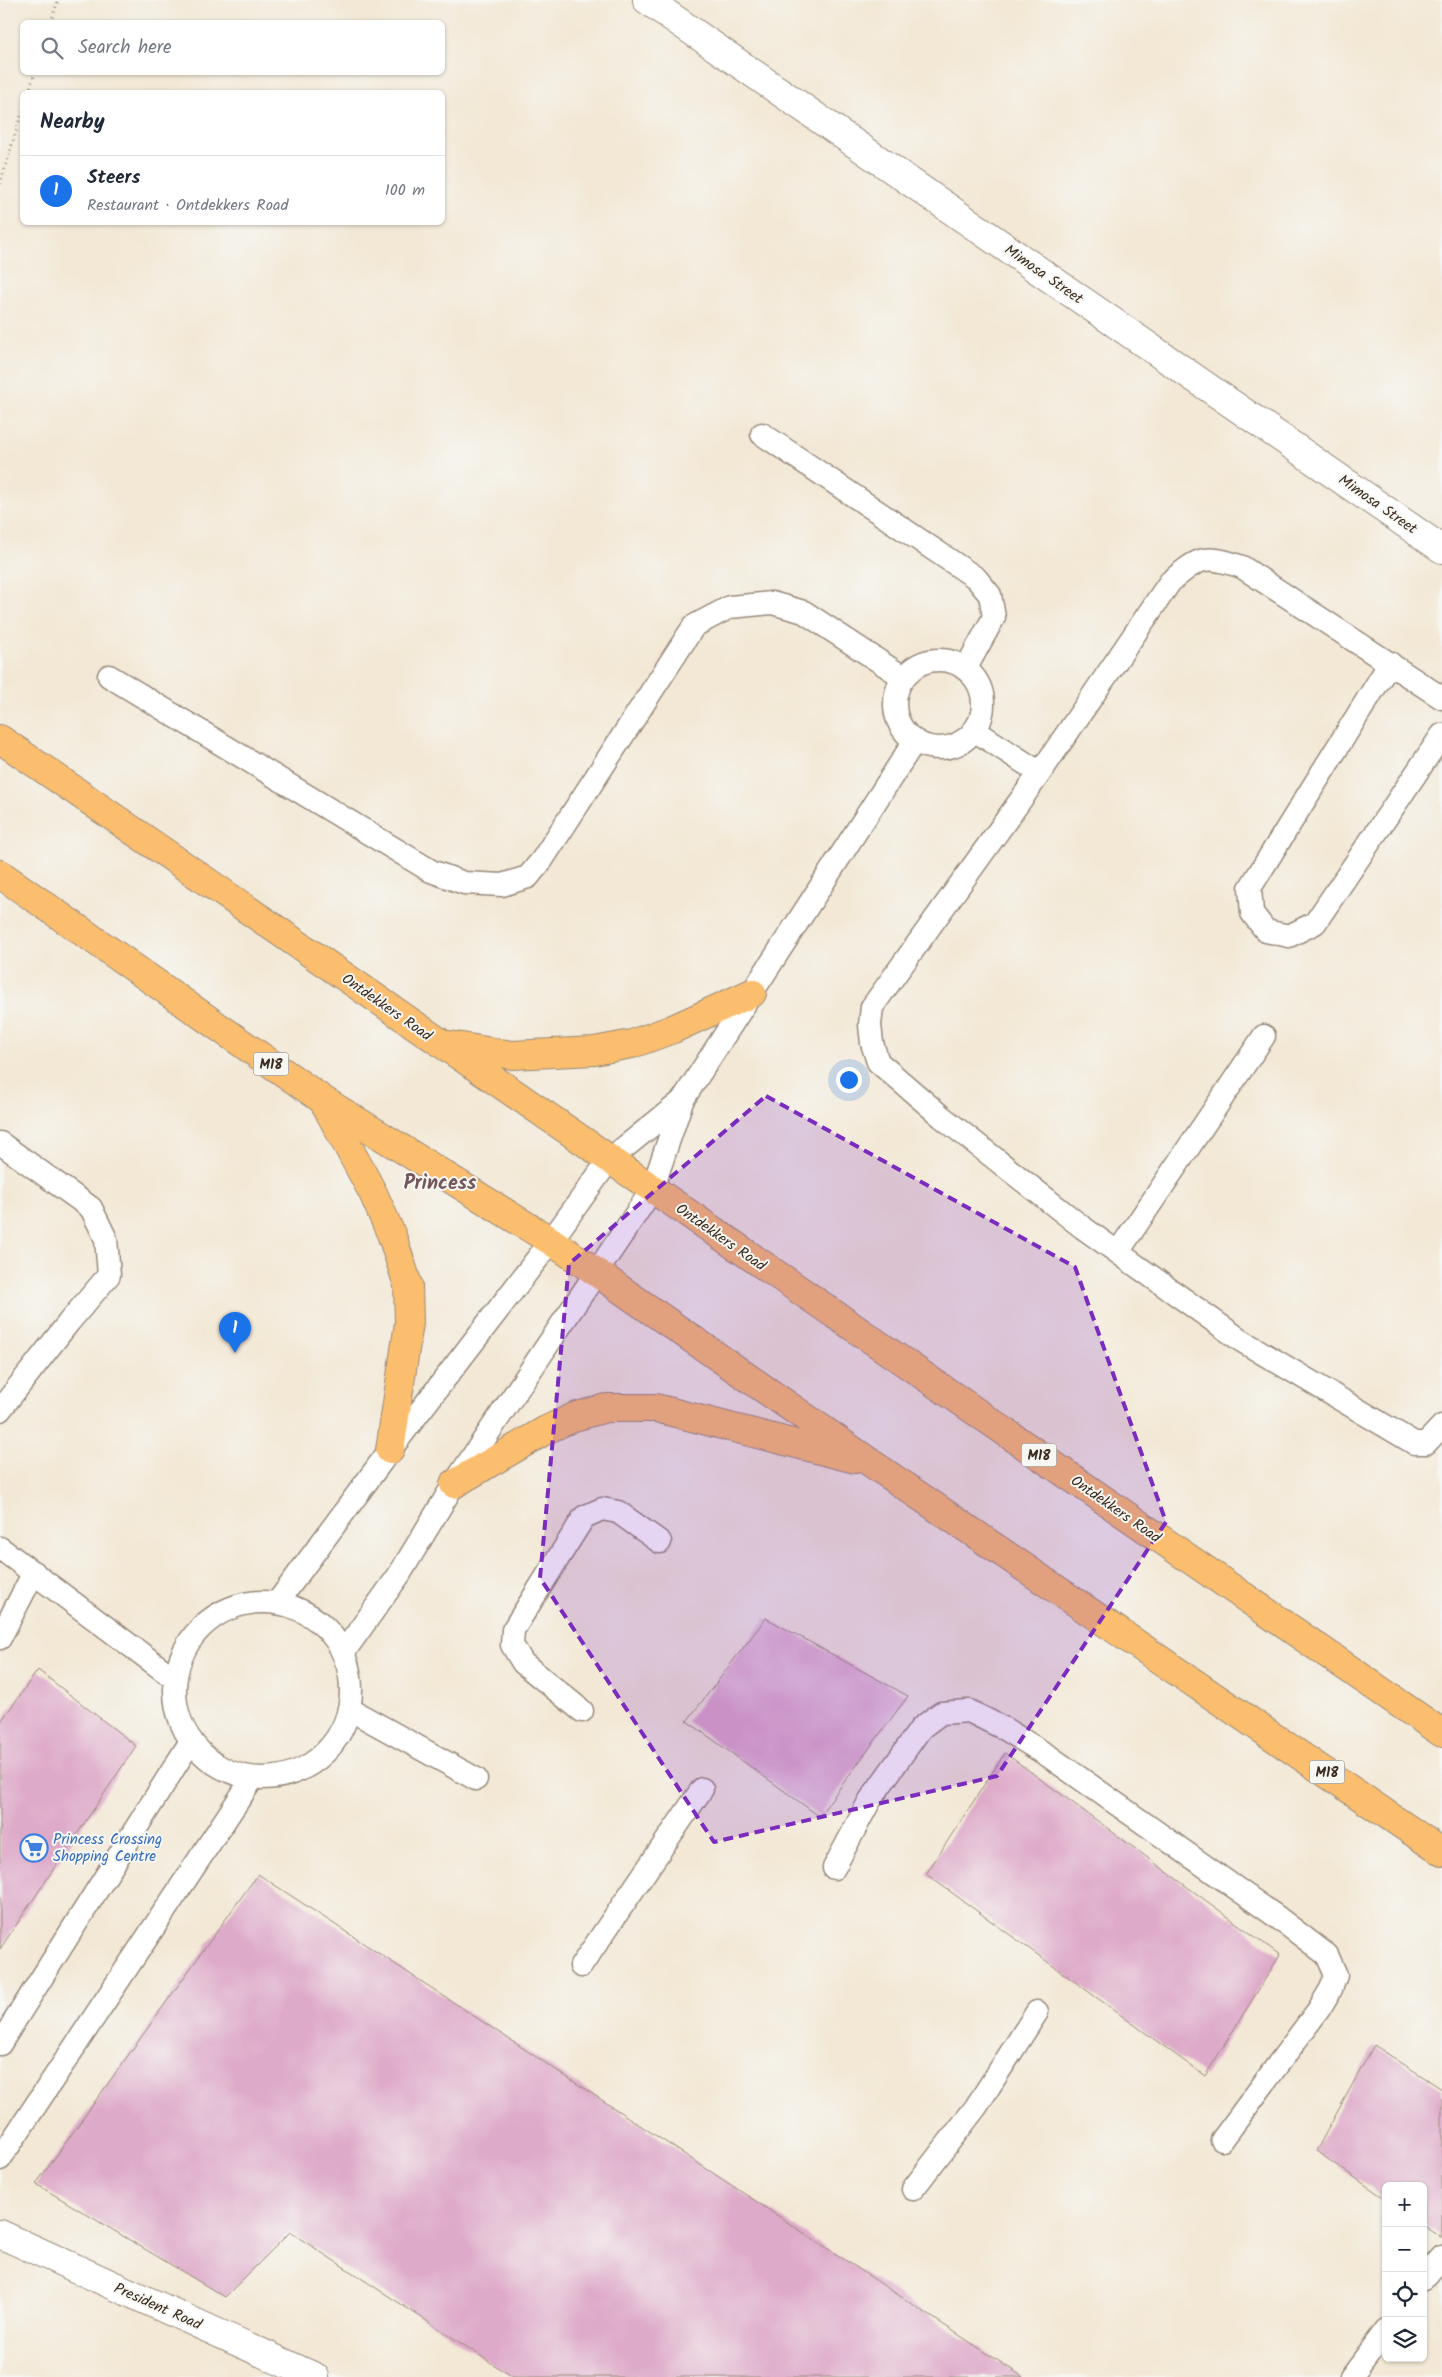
<!DOCTYPE html>
<meta charset="utf-8">
<style>
:root{--surface:#fff;--page:#f2f2f3;--text:#1f2937;--muted:#747a83;--line:#e0e1e3;--accent:#1a73e8}
body{margin:0;font-family:Kalam,sans-serif;background:var(--page);color:var(--text)}
.controls{position:absolute;right:15px;bottom:15px;display:grid;overflow:hidden;border-radius:8px;box-shadow:0 1px 4px #0004}
.controls button{width:45px;height:45px;display:grid;place-items:center;padding:0;border:0;border-bottom:1px solid var(--line);background:var(--surface);color:var(--text);font:25px sans-serif}
.you{position:absolute;left:848px;top:1079px;width:18px;height:18px;margin:-12px;border:4px solid #fff;border-radius:50%;background:#1a73e8;box-shadow:0 0 0 8px #1a73e833}
.badge{display:grid;place-items:center;width:32px;height:32px;border-radius:50%;background:var(--accent);color:#fff;font-size:16px;font-weight:700}
.pin{position:absolute;translate:-50% -41px;filter:drop-shadow(0 1px 2px #0008)}
.pin::after{content:'';position:absolute;top:26px;width:18px;height:15px;background:inherit;clip-path:polygon(0 0,100% 0,50% 100%)}
.list{margin:0;padding:0;list-style:none}
h2{display:flex;justify-content:space-between;align-items:center;height:65px;margin:0;padding:0 20px;font-size:21px}
h2 small{font-size:16px;font-weight:400;color:var(--muted)}
.list li{display:grid;grid-template-columns:32px 1fr auto;gap:15px;align-items:center;box-sizing:border-box;height:70px;padding:0 20px;border-top:1px solid var(--line)}
.list b{display:block;font-size:19px;white-space:nowrap}
.list p{margin:0;font-size:16px;white-space:nowrap;color:var(--muted)}
.list em{font-size:16px;font-style:normal;color:var(--muted)}
.icon{flex:none;width:28px;height:28px;fill:none;stroke:currentColor;stroke-width:2;stroke-linecap:round;stroke-linejoin:round}
.map{position:relative;flex:none;width:1442px;height:2377px;overflow:hidden}
.search{position:absolute;background:var(--surface);box-shadow:0 1px 4px #0004;left:20px;top:20px;width:425px;height:55px;display:flex;align-items:center;gap:12px;box-sizing:border-box;padding:0 18px;border-radius:8px;color:var(--muted);font-size:19px}
.panel{position:absolute;background:var(--surface);box-shadow:0 1px 4px #0004;left:20px;top:90px;width:425px;height:135px;border-radius:8px}
.map>svg:first-child{display:block}
.building{fill:#deaac9}
.lines{fill:none;stroke-linecap:round;stroke-linejoin:round}
.service-casing{stroke:#97897a;stroke-width:25}
.minor-casing{stroke:#97897a;stroke-width:30}
.primary-casing{stroke:#97897a;stroke-width:30}
.path{stroke:#97897a;stroke-width:3;stroke-dasharray:1 4;stroke-linecap:butt}
.service{stroke:#fff;stroke-width:22}
.minor{stroke:#fff;stroke-width:28}
.primary{stroke:#fbbe6e;stroke-width:28}
.marked{fill:#7b2cbf;fill-opacity:0.2;stroke:#7b2cbf;stroke-width:4;stroke-dasharray:10 6;stroke-linejoin:round}
.labels{text-anchor:middle;stroke-width:4;stroke-linejoin:round;paint-order:stroke}
.shield{fill:#f6f6f2;stroke:#73675e;stroke-width:1}
.shield-label{font-size:14px;font-weight:bold;fill:#3b2a1e}
.street-label{font-size:15px;fill:#3b2a1e;stroke:#f6f6f2}
.shop-label{font-size:15px;fill:#366cbe;stroke:#f6f6f2;text-anchor:start}
.district-label{font-size:20px;font-weight:bold;fill:#74575a;stroke:#f6f6f2}
</style>
<div class="map">
<svg width="1442" height="2377" viewBox="0 0 1442 2377">
<rect width="100%" height="100%" fill="#f6f6f2"/>
<filter id="ink" filterUnits="userSpaceOnUse"><feTurbulence type="fractalNoise" baseFrequency=".02" numOctaves="2"/><feDisplacementMap in="SourceGraphic" scale="10" xChannelSelector="R" yChannelSelector="G"/><feConvolveMatrix kernelMatrix="1 2 1 2 8 2 1 2 1" color-interpolation-filters="sRGB"/></filter>
<filter id="wash" filterUnits="userSpaceOnUse"><feTurbulence type="fractalNoise" baseFrequency=".0096" numOctaves="4" result="noise"/><feDisplacementMap in="SourceGraphic" scale="20" xChannelSelector="R" yChannelSelector="G"/><feGaussianBlur stdDeviation="1.12" result="paint"/><feColorMatrix in="noise" values="0 0 0 0 0 0 0 0 0 0 0 0 0 0 0 0 0 1.4 0 .05"/><feComposite in="paint" operator="in"/></filter>
<g filter="url(#wash)">
<rect width="100%" height="100%" fill="#f3e8d5"/>
<g id="blocks">
<g class="building">
<polygon points="766,1618 908,1696 819,1816 687,1721"/>
<polygon points="38,1670 136,1746 0,1949 0,1723"/>
<polygon points="1005,1753 1280,1955 1205,2076 926,1874"/>
<polygon points="258,1874 1023,2377 513,2377 290,2232 225,2297 36,2184"/>
<polygon points="1374,2045 1442,2089 1442,2238 1423,2225 1423,2186 1386,2186 1386,2199 1316,2151"/>
</g>
</g>
</g>
<g filter="url(#ink)">
<use href="#blocks" fill-opacity="0" stroke="#97897a" stroke-width="1"/>
<g class="lines">
<g class="service-casing">
<g id="service">
<polyline points="762,434 976,578 990,595 994,617 966,668"/>
<circle cx="939" cy="704" r="44"/>
<polyline points="1390,663 1250,888 1252,913 1266,931 1289,936 1315,923 1442,735"/>
<polyline points="109,676 431,871 464,883 502,885 528,877 542,860 694,626 730,607 772,603 804,612 903,677"/>
<path d="M1442,698L1242,567C1204,554 1200,557 1170,582L1040,773L872,1007L870,1025L872,1043L878,1062L942,1117L1082,1227L1242,1341L1414,1443H1426L1442,1426"/>
<polyline points="974,730 1040,773"/>
<polyline points="0,1143 91,1208 106,1239 109,1275 69,1322 0,1410"/>
<polyline points="1118,1252 1264,1036"/>
<polyline points="0,1548 175,1679"/>
<circle cx="263" cy="1690" r="88"/>
<polyline points="277,1603 390,1450 551,1241 609,1160 682,1101"/>
<polyline points="0,1638 34,1572"/>
<polyline points="343,1653 399,1575 454,1484 652,1190 682,1101 914,742"/>
<polyline points="349,1709 476,1779"/>
<polyline points="582,1711 523,1663 512,1645 513,1630 584,1517 602,1509 618,1512 660,1542"/>
<polyline points="834,1868 870,1800 921,1728 941,1713 969,1711 1005,1729 1050,1757 1277,1917 1327,1955 1336,1975 1331,1989 1319,2009 1222,2140"/>
<polyline points="581,1966 702,1789"/>
<polyline points="0,2044 191,1741"/>
<polyline points="0,2159 253,1778"/>
<polyline points="913,2189 976,2107 1037,2012"/>
<polyline points="1423,2279 1442,2257"/>
<polyline points="1351,2377 1386,2330"/>
</g>
</g>
<g class="minor-casing">
<g id="minor">
<polyline points="647,0 1442,549"/>
<polyline points="0,2234 315,2377"/>
</g>
</g>
<g class="primary-casing">
<g id="primary">
<polyline points="0,739 1442,1733"/>
<polyline points="0,874 323,1100 551,1241 871,1463 1442,1852"/>
<polyline points="449,1045 512,1055 594,1051 632,1044 673,1029 752,993"/>
<polyline points="324,1102 373,1193 392,1236 408,1285 409,1323 390,1450"/>
<polyline points="454,1484 546,1430 574,1417 606,1408 656,1408 855,1459"/>
</g>
</g>
<g class="path">
<polyline points="51,22 58,0"/>
<polyline points="29,92 35,72"/>
<polyline points="0,184 22,112"/>
</g>
<use href="#service" class="service"/>
<use href="#minor" class="minor"/>
<use href="#primary" class="primary"/>
</g>
</g>
<path class="marked" d="M766,1096L1075,1267L1166,1522L997,1776L714,1842L540,1578L569,1264Z"/>
<defs>
<g id="supermarket-ring" transform="scale(1.4375)"><circle r="9.5" fill="#f6f6f2" stroke="#3f7fe0" stroke-width="1.5"/><path d="M-6-5.5h2.5l.6 2H6L4.5 2H-2.5L-4.4-4H-6ZM-1.5 3.2a1.3 1.3 0 1 0 .1 0ZM3 3.2a1.3 1.3 0 1 0 .1 0Z" fill="#3f7fe0"/></g>
</defs>
<g fill-rule="evenodd">
<use href="#supermarket-ring" x="34" y="1848"/>
</g>
<g class="labels">
<g class="shield">
<rect x="253.5" y="1052.5" width="35" height="23" rx="4"/>
<rect x="1021.5" y="1443.5" width="35" height="23" rx="4"/>
<rect x="1309.5" y="1760.5" width="35" height="23" rx="4"/>
</g>
<g class="shield-label">
<text x="271" y="1069">M18</text>
<text x="1039" y="1460">M18</text>
<text x="1327" y="1777">M18</text>
</g>
<g class="street-label">
<text transform="translate(1044 274) rotate(35)" y="5">Mimosa Street</text>
<text transform="translate(1378 504) rotate(35)" y="5">Mimosa Street</text>
<text transform="translate(387 1007) rotate(35)" y="5">Ontdekkers Road</text>
<text transform="translate(721 1237) rotate(35)" y="5">Ontdekkers Road</text>
<text transform="translate(1116 1509) rotate(35)" y="5">Ontdekkers Road</text>
<text transform="translate(158 2306) rotate(24)" y="5">President Road</text>
</g>
<g class="shop-label">
<text x="53" y="1844">Princess Crossing<tspan x="53" dy="17">Shopping Centre</tspan></text>
</g>
<g class="district-label">
<text x="440" y="1189">Princess</text>
</g>
</g>
</svg>
<div class="controls">
<button>+</button>
<button>−</button>
<button><svg class="icon" aria-label="locate" viewBox="0 0 24 24"><circle cx="12" cy="12" r="6"/><path d="M12 2v4M12 18v4M2 12h4M18 12h4"/></svg></button>
<button><svg class="icon" aria-label="layers" viewBox="0 0 24 24"><path d="M12 4l9 5-9 5-9-5zM3 14l9 5 9-5"/></svg></button>
</div>
<div class="you"></div>
<div class="pin badge" style="left:235px;top:1353px">1</div>
<div class="search"><svg class="icon" aria-label="search" viewBox="0 0 24 24"><circle cx="10" cy="10" r="6"/><path d="M15 15l6 6"/></svg>Search here</div>
<section class="panel">
<h2>Nearby<small></small></h2>
<ul class="list">
<li><span class="badge">1</span><div><b>Steers</b><p>Restaurant · Ontdekkers Road</p></div><em>100 m</em></li>
</ul>
</section>
</div>
